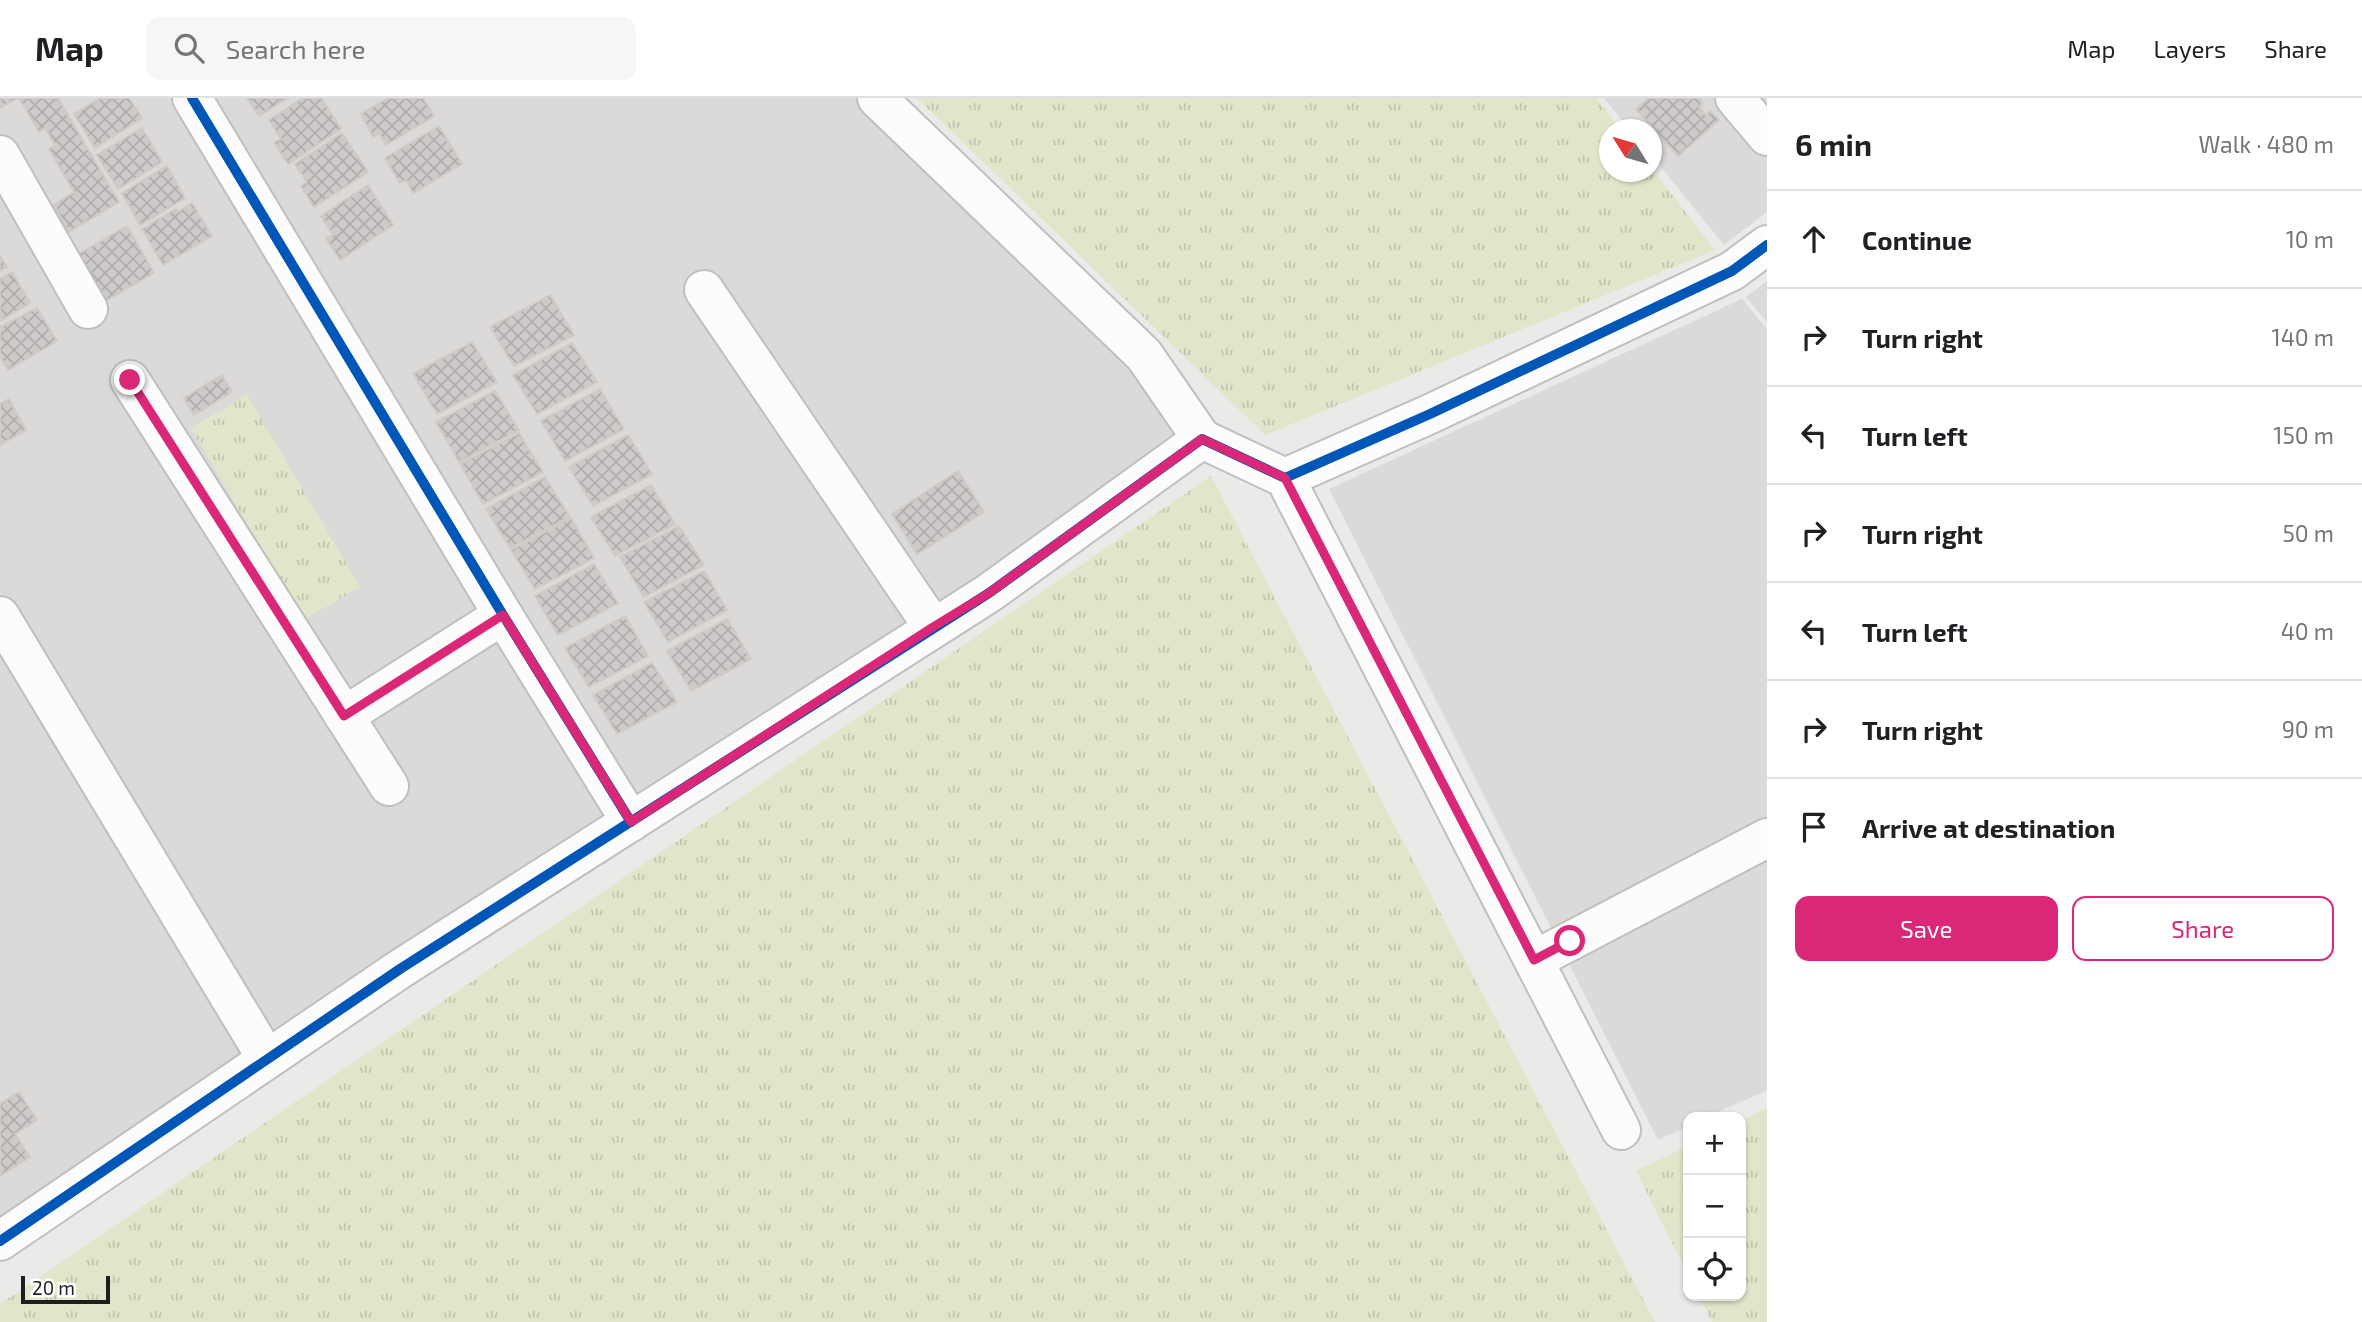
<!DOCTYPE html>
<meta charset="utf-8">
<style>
:root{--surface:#fff;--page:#f6f6f6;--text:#202124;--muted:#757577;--line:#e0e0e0;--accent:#db2777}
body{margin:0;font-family:"Exo 2",sans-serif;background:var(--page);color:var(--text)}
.controls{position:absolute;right:21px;bottom:21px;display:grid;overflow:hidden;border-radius:14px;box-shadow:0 2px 5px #0004}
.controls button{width:63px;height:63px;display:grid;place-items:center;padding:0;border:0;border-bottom:2px solid var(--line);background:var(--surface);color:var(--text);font:35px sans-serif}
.compass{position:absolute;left:1599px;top:21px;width:63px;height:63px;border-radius:50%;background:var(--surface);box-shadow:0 2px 5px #0004;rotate:307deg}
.scale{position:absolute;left:21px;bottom:18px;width:89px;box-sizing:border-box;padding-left:7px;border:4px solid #1e1e1e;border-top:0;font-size:19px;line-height:24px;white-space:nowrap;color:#1e1e1e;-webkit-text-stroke:5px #fff;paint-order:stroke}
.stop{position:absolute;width:21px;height:21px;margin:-16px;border:5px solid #db2777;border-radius:50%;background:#fff}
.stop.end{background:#db2777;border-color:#fff;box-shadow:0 2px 7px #0008}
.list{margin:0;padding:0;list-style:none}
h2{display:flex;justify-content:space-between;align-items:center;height:91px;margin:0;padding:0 28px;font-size:30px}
h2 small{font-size:23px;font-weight:400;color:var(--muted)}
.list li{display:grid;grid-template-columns:46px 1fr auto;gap:21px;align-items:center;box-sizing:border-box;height:98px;padding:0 28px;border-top:2px solid var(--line)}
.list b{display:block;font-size:26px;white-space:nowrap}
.list em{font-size:23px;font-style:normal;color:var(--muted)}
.actions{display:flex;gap:14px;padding:21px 28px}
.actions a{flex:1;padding:16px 0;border:2px solid var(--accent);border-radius:14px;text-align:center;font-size:24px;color:var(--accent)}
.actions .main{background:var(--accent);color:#fff}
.icon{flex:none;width:38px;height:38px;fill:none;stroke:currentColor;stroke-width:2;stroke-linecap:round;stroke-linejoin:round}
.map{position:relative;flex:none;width:1767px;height:1224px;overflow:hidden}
header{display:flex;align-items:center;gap:42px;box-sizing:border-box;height:98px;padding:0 35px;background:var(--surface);border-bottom:2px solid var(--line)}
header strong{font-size:33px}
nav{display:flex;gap:38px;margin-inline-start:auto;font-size:24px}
.search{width:490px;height:63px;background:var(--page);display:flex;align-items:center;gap:18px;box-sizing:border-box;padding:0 24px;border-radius:14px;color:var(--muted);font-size:26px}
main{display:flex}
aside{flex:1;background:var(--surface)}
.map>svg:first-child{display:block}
.residential{fill:#dbdad9}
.grass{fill:url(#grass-tufts)}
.building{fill:url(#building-cross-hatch);stroke:#cfcbc9;stroke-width:2}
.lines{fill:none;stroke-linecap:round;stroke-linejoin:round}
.minor-casing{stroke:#bfbfbe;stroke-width:42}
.minor{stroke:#fcfcfc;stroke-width:38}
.cycleway-casing{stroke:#fff;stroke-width:15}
.cycleway{stroke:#0057b8;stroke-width:10}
.route{stroke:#db2777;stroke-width:9}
</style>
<header>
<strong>Map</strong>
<div class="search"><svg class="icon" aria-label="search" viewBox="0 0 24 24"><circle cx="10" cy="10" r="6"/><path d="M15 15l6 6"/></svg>Search here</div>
<nav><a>Map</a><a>Layers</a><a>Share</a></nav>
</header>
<main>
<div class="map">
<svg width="1767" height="1224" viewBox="0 0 1767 1224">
<defs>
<pattern id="grass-tufts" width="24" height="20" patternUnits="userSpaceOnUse" patternTransform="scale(1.75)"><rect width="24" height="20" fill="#e0e6ca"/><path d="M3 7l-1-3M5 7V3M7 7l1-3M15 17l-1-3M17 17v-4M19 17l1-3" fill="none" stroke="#c0c5ad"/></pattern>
<pattern id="building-cross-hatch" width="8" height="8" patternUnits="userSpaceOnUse" patternTransform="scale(1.75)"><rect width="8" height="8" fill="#cdcac9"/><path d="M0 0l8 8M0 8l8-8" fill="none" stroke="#b0adac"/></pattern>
</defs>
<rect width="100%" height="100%" fill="#eceae8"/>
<g class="residential">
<polygon points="0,0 871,0 1134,270 1179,339 974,488 0,1138"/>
<polygon points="1604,0 1767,0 1767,114 1724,147 1652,58 1652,32 1629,31"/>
<polygon points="1767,183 1767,224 1746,199"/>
<polygon points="1742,201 1767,231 1767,992 1707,1019 1688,1019 1688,1028 1658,1042 1329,391"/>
</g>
<g class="grass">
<polygon points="917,0 1596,0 1621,31 1610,32 1610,74 1652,74 1652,71 1715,152 1265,337"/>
<polygon points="247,297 360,489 303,522 191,330"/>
<polygon points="1211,378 1655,1224 0,1224 0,1206"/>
<polygon points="1767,1010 1767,1224 1712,1224 1699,1198 1741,1198 1741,1023"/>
<polygon points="1688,1048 1688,1177 1636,1073"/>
</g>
<g class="building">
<polygon points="0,0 18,0 0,10"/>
<polygon points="19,0 58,0 119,104 69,134 54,107 74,94 49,51 55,47 45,30 39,34"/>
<polygon points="100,0 129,0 142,20 95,50 74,16"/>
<polygon points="247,0 288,0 259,18"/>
<polygon points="303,0 321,0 341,31 288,66 274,44 281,41 269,22"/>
<polygon points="388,0 423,0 434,18 386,47 379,35 373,39 361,16"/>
<polygon points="1649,0 1699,0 1703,5 1699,9 1706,17 1710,13 1719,22 1678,58 1636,11"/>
<polygon points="439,28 462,66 413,95 406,82 400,85 385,60"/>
<polygon points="142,30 162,64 118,91 97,57"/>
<polygon points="342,35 368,74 314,109 301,88 307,84 295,66"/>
<polygon points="167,68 185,100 140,127 122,95"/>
<polygon points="368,87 393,127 340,162 326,140 333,137 321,118"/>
<polygon points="192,105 212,138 163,167 142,131 176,111 178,114"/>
<polygon points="127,128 154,175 102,205 75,158"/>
<polygon points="0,158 7,169 0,173"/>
<polygon points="12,174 30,205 0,223 0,181"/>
<polygon points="550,197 574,237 514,268 490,229"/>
<polygon points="37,210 57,243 8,272 0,259 0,229"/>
<polygon points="472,244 497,284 437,316 413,276"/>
<polygon points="572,245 597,284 537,316 513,277"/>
<polygon points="222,277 232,294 194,317 184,300"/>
<polygon points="600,291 624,331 565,363 541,323"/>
<polygon points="495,293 519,332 459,364 436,324"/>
<polygon points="9,301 26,332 0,347 0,306"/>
<polygon points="519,335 543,374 483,406 460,366"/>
<polygon points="628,337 652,376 593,408 569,369"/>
<polygon points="958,373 984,414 917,456 892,416"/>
<polygon points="545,379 570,419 510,450 486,411"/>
<polygon points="651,387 675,426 615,458 591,419"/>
<polygon points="571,420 594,460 535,491 511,452"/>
<polygon points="679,428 704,467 644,499 620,459"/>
<polygon points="594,466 618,505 558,537 535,498"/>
<polygon points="704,473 727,512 668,544 644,504"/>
<polygon points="625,518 648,558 589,589 565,550"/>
<polygon points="727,521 751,561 691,593 667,553"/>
<polygon points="652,565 677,604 617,636 593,597"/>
<polygon points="19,994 37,1022 15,1036 30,1059 0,1078 0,1006"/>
</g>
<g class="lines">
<g class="minor-casing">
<g id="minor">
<polyline points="192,0 503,517 631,724"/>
<polyline points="877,0 1144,257 1202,341"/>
<polyline points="1735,0 1767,38"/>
<polyline points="0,57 88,211"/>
<polyline points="704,192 933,529"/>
<polyline points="130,282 389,688"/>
<polyline points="1285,380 1621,1032"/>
<polyline points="0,518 267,961"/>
<polyline points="344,618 503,517"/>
<polyline points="1534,862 1767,740"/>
<polyline points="0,1143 400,871 989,495 1202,341 1285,380 1430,316 1732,173 1767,147"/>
</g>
</g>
<use href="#minor" class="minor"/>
<g class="cycleway-casing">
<g id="cycleway">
<polyline points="192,0 503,517 631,724"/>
<polyline points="0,1143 400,871 989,495 1202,341 1285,380 1430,316 1732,173 1767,147"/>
</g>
</g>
<use href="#cycleway" class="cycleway"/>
</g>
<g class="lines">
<polyline class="route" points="130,282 344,618 503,517 631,724 933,529 989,495 1202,341 1285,380 1534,862 1570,843"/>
</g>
</svg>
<div class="controls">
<button>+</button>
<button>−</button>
<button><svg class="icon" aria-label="locate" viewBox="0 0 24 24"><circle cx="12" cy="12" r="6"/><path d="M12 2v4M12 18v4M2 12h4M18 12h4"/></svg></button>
</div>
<svg class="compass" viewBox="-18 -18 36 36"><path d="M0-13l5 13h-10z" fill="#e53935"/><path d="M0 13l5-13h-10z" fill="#757577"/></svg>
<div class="scale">20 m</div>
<div class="stop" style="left:1570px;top:843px"></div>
<div class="stop end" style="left:130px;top:282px"></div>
</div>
<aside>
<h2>6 min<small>Walk · 480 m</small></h2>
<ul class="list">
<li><svg class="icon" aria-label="ahead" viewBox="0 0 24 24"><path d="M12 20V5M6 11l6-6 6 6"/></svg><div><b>Continue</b></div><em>10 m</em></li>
<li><svg class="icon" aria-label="right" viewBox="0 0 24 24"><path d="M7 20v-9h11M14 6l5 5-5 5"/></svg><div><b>Turn right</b></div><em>140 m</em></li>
<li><svg class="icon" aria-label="left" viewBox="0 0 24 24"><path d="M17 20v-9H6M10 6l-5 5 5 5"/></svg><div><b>Turn left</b></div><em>150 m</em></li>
<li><svg class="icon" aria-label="right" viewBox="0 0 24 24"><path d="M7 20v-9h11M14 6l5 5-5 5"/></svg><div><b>Turn right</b></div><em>50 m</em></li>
<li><svg class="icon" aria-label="left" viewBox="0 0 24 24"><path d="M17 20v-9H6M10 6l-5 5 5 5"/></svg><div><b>Turn left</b></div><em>40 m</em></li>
<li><svg class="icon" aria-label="right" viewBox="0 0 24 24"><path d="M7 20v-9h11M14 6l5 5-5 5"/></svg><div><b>Turn right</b></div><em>90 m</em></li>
<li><svg class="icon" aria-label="arrive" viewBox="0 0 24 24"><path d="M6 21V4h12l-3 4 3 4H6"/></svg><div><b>Arrive at destination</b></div></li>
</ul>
<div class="actions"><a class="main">Save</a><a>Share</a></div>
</aside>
</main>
